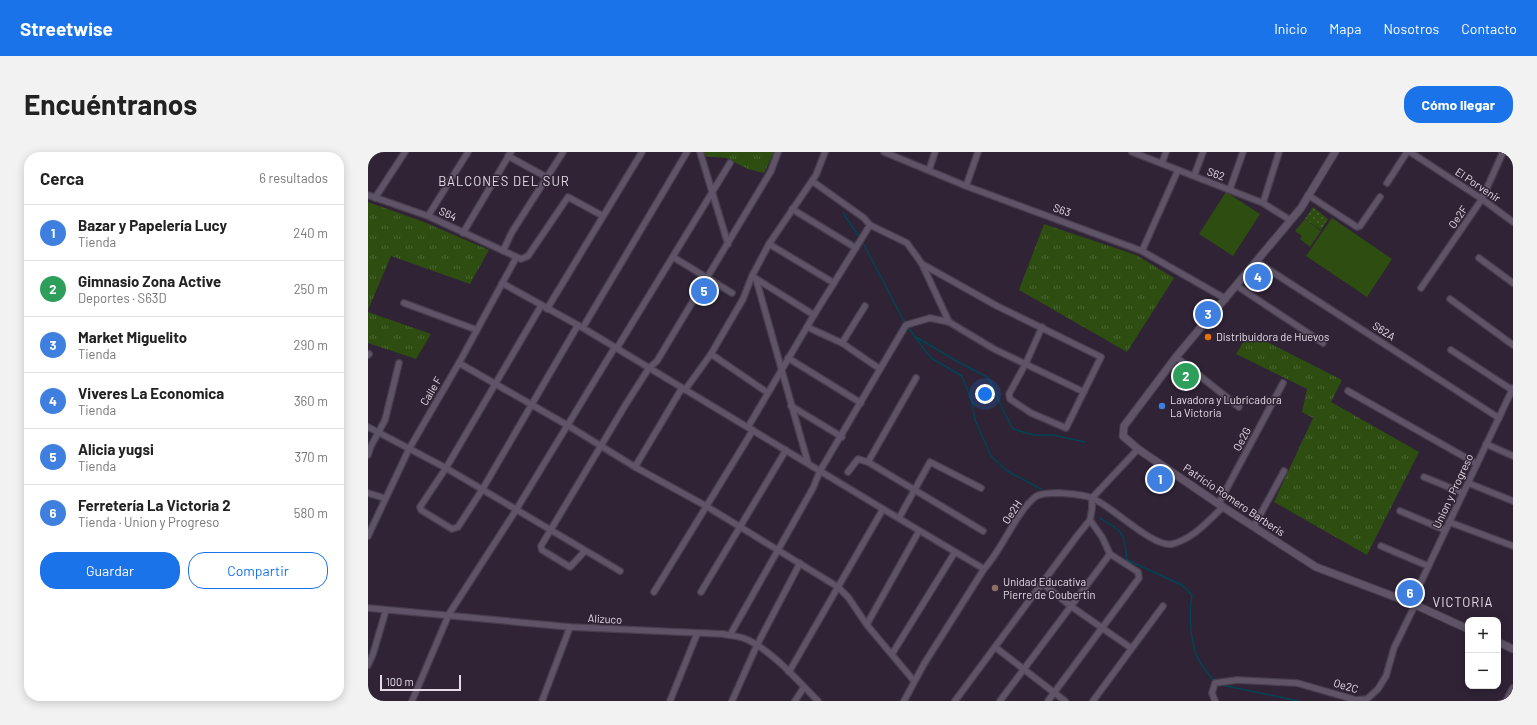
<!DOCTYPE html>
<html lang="es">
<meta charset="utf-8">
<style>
:root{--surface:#fff;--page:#f2f2f2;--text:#222;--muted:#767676;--line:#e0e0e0;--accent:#1a73e8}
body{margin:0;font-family:Barlow,sans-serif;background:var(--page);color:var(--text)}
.controls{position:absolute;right:12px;bottom:12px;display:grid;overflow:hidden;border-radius:8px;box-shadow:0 2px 10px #0003}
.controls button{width:36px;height:36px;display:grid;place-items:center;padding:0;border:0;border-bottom:1px solid var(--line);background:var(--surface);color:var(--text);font:20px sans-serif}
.scale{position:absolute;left:12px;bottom:10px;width:81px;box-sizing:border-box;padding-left:4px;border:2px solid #e3dbe7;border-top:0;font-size:11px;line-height:14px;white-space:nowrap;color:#e3dbe7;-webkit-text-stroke:3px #2f2335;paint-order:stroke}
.you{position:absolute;left:617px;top:242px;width:14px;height:14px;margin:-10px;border:3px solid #fff;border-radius:50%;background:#1a73e8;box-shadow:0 0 0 6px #1a73e833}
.badge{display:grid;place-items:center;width:26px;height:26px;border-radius:50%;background:var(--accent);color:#fff;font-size:13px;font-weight:700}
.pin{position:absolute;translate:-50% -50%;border:2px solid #fff;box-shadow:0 1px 4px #0006}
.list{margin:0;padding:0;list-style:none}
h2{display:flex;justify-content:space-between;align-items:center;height:52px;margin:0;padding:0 16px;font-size:17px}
h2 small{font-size:13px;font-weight:400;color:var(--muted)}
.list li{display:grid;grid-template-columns:26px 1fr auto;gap:12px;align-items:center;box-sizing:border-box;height:56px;padding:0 16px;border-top:1px solid var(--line)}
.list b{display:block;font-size:15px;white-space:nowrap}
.list p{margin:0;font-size:13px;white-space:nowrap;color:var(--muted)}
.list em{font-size:13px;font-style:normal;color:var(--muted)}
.actions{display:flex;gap:8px;padding:12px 16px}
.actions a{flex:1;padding:9px 0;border:1px solid var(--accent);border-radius:16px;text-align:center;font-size:14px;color:var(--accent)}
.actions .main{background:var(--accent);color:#fff}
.map{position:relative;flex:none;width:1145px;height:549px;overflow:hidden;border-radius:16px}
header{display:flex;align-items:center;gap:24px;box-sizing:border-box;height:56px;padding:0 20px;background:var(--accent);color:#fff}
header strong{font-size:19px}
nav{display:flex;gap:22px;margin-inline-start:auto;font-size:14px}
.intro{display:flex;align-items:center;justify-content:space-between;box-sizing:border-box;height:96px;padding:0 24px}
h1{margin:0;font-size:28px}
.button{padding:10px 18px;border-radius:16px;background:var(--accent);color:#fff;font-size:14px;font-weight:700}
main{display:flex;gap:24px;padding:0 24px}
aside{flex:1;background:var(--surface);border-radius:16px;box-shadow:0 2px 10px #0003}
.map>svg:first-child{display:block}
.grass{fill:url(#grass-tufts)}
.park{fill:url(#park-dots)}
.pitch{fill:#2e4d10}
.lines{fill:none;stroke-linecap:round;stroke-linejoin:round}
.stream{stroke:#004555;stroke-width:1.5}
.street-casing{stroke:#483e4d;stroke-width:8}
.secondary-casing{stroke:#483e4d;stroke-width:9}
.street{stroke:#5f5367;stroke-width:5.5}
.secondary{stroke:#5f5367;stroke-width:7}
.food-dot{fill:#e8710a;stroke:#2f2335;stroke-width:1.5}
.shop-dot{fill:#3f7fe0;stroke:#2f2335;stroke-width:1.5}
.education-dot{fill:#8d6e63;stroke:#2f2335;stroke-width:1.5}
.labels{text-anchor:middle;stroke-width:3;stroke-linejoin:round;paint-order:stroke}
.street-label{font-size:11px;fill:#e3dbe7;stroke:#2f2335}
.poi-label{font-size:11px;fill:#e3dbe7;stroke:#2f2335;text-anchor:start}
.quarter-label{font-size:13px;letter-spacing:1px;fill:#e3dbe7;stroke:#2f2335}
</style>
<header>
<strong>Streetwise</strong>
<nav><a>Inicio</a><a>Mapa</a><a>Nosotros</a><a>Contacto</a></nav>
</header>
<div class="intro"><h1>Encuéntranos</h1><a class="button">Cómo llegar</a></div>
<main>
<aside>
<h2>Cerca<small>6 resultados</small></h2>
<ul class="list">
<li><span class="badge" style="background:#3f7fe0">1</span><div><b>Bazar y Papelería Lucy</b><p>Tienda</p></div><em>240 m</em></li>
<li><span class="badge" style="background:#2e9e5b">2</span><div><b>Gimnasio Zona Active</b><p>Deportes · S63D</p></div><em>250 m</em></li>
<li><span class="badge" style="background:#3f7fe0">3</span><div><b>Market Miguelito</b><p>Tienda</p></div><em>290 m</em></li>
<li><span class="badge" style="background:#3f7fe0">4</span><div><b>Viveres La Economica</b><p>Tienda</p></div><em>360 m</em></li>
<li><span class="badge" style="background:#3f7fe0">5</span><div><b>Alicia yugsi</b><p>Tienda</p></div><em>370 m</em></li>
<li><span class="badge" style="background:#3f7fe0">6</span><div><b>Ferretería La Victoria 2</b><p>Tienda · Union y Progreso</p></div><em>580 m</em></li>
</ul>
<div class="actions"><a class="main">Guardar</a><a>Compartir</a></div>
</aside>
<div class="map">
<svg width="1145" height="549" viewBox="0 0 1145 549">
<defs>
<pattern id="grass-tufts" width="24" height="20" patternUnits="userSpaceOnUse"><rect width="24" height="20" fill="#2e4d10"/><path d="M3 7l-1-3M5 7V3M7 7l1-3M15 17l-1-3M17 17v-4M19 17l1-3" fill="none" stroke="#4c6633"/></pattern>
<pattern id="park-dots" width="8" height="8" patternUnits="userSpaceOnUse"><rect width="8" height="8" fill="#2e4d10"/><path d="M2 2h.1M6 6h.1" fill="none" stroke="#4c6633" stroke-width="1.8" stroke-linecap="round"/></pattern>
</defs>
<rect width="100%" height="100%" fill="#2f2335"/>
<g class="grass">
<polygon points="332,0 406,0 396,21 380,17 358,6 334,4"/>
<polygon points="0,50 56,70 121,98 102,132 23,104 0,158"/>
<polygon points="676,72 768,103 806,126 759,200 651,138"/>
<polygon points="0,160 63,182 48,207 0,191"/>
<polygon points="881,181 974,228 963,250 1051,300 999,403 906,350 945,266 934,260 939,237 868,202"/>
</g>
<polygon class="park" points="945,55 960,67 953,78 937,67"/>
<g class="pitch">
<polygon points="858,40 892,62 865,104 831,82"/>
<polygon points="964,66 1024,107 999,145 938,104"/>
<polygon points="937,67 953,79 942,95 932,87 934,84 927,79"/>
</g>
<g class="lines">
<g class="stream">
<polyline points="475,61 492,86"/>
<polyline points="494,89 537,171"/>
<polyline points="539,174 563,206 594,224 604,250 607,268 623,304 639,319 673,337"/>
<polyline points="548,185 592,211 621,226 635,258 645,277 666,283 685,283 717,290"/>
<path d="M732,366C755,380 757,381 759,408L814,433L824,443C821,460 822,482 827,499C830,510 839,521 847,530"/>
<polyline points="854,533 930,549"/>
</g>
<g class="street-casing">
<g id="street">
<polyline points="332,0 360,92"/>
<polyline points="516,0 598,34 774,99 858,147"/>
<polyline points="764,0 895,51 922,68"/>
<polyline points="1042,0 1114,47 1145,70"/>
<polyline points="140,4 180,26"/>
<polyline points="794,11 798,0"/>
<polyline points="561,18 567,0"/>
<polyline points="826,24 835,0"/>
<polyline points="444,29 496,66 502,73 539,91 554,112 581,170 626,197 716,240"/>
<polyline points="1019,31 1039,0"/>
<polyline points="598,34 610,0"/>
<polyline points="862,37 875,0"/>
<polyline points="0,43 60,64 153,107 160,104 200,45 235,64"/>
<polyline points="940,43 989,75 992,74 1012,45"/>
<polyline points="7,46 37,0"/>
<polyline points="895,51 911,0"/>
<polyline points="424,57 488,96"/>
<polyline points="60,64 100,0"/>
<polyline points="95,81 143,0"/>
<polyline points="401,92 466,131"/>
<polyline points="135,99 144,80 195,0"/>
<polyline points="774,99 810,18"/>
<polyline points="305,105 364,141"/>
<polyline points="1111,106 1145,131"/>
<polyline points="889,110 1131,266"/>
<polyline points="554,112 629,154 733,205 698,276 663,261 642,247 641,242 658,211 674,175"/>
<polyline points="387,126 446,163"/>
<polyline points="388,127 440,311"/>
<polyline points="134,131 215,176 515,357 616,417"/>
<polyline points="869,134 955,191"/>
<polyline points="1053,136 1114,47 1135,0"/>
<polyline points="1082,147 1145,193"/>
<polyline points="36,151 109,178"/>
<polyline points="173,154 78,316 52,355 53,358 84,377 90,375 114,338 210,173"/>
<polyline points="179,157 274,0"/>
<polyline points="217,172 319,0"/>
<polyline points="439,175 474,191 512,217"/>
<polyline points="474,191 497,154"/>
<polyline points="249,196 362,11"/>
<polyline points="1083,198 1144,238"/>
<polyline points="343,202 400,241"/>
<polyline points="0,203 1,202"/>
<polyline points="808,205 871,255"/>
<polyline points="420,206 493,251"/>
<polyline points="91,211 199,273 267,315 338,354 470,435 480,445 499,473 546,529"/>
<polyline points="317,238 343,202 375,147 384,124 401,92 448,23 457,0"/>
<polyline points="980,239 1109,312"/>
<polyline points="423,254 474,285"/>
<polyline points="0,275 78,316 252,419"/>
<polyline points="380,275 446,163 502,73"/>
<polyline points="1118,292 1145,304"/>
<polyline points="0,303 3,294 17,268 31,211"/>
<polyline points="500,310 548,226"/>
<polyline points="267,315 314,236"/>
<polyline points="480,320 490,307 500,310 615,379"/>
<polyline points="1056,325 1095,341"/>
<polyline points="1100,331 1145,349"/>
<polyline points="0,341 16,346"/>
<polyline points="851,351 915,231"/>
<polyline points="1032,359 1077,378"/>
<polyline points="531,366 562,310 613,336"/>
<polyline points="1081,370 1145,394"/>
<polyline points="886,374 916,319"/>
<polyline points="0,384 41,297 91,211 148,106"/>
<polyline points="1013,394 1060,414"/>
<polyline points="217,399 202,415 174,398 173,394 258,252 281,216 289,209 403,19 410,0"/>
<polyline points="675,432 704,455 763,496"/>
<polyline points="286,440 385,278"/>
<polyline points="333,440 418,298"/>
<polyline points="1043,451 1145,236"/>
<path d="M0,456L202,475L355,482C364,484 374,484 382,489C406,501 431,530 450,549"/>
<polyline points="499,472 551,379"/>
<polyline points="362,483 445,336 452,319 538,173 562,166 581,170"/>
<polyline points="627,495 697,549"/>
<polyline points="524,502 587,400"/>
<polyline points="0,513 5,502 18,458"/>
<polyline points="421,520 515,357"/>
<polyline points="44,549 81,462 148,358 247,195"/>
<polyline points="174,549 202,475"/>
<polyline points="302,549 329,482"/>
<polyline points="364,549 389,493 432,411"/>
<polyline points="427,549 436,535"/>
<path d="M536,549L556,512L616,417C636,395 646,363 667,345C672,341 684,341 691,341C701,342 713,342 724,346C744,354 785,396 804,392C825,387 840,369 855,355"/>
<polyline points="587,549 709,384 722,368"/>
<polyline points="632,549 742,402 734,385 722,368 724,357 724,346 770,297"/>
<polyline points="680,549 771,426 770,420 742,402"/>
<polyline points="725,549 795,454"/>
<polyline points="847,549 844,541 847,531 869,528 929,531 988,548 999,547 1010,537 1018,524 1026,496 1047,453"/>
<polyline points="1138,549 1145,536"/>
</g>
</g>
<g class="secondary-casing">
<g id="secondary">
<polyline points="967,0 933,56 808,205 756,274 755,284 770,297 855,355 948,415 1043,451 1100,477"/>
<polyline points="1130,490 1145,497"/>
</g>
</g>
<use href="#street" class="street"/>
<use href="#secondary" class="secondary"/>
</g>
<circle class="food-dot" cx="840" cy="185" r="4"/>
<circle class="shop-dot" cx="794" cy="254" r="4"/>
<circle class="education-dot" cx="627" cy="436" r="4"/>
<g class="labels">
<g class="street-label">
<text transform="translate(848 22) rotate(19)" y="4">S62</text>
<text transform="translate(1110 33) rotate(34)" y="4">El Porvenir</text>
<text transform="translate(694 58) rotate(20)" y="4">S63</text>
<text transform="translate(80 62) rotate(25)" y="4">S64</text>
<text transform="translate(1090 65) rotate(-55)" y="4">Oe2F</text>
<text transform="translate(1016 179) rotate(33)" y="4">S62A</text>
<text transform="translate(63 239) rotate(-59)" y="4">Calle F</text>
<text transform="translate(874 287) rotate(-62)" y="4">Oe2G</text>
<text transform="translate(1085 339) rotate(-65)" y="4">Union y Progreso</text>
<text transform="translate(866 348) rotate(34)" y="4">Patricio Romero Barberis</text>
<text transform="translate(644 360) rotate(-56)" y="4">Oe2H</text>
<text transform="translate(237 467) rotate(3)" y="4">Alizuco</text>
<text transform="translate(978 534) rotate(16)" y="4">Oe2C</text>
</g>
<g class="poi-label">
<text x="848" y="189">Distribuidora de Huevos</text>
<text x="802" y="252">Lavadora y Lubricadora<tspan x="802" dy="13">La Victoria</tspan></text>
<text x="635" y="434">Unidad Educativa<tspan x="635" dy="13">Pierre de Coubertin</tspan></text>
</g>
<g class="quarter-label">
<text x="136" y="34">BALCONES DEL SUR</text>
<text x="1095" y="455">VICTORIA</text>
</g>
</g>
</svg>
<div class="controls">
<button>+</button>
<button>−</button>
</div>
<div class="scale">100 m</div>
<div class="you"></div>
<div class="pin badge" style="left:792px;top:327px;background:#3f7fe0">1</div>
<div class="pin badge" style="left:818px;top:224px;background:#2e9e5b">2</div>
<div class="pin badge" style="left:840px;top:162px;background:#3f7fe0">3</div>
<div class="pin badge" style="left:890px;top:125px;background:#3f7fe0">4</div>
<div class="pin badge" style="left:336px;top:139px;background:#3f7fe0">5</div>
<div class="pin badge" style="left:1042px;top:441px;background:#3f7fe0">6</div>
</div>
</main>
